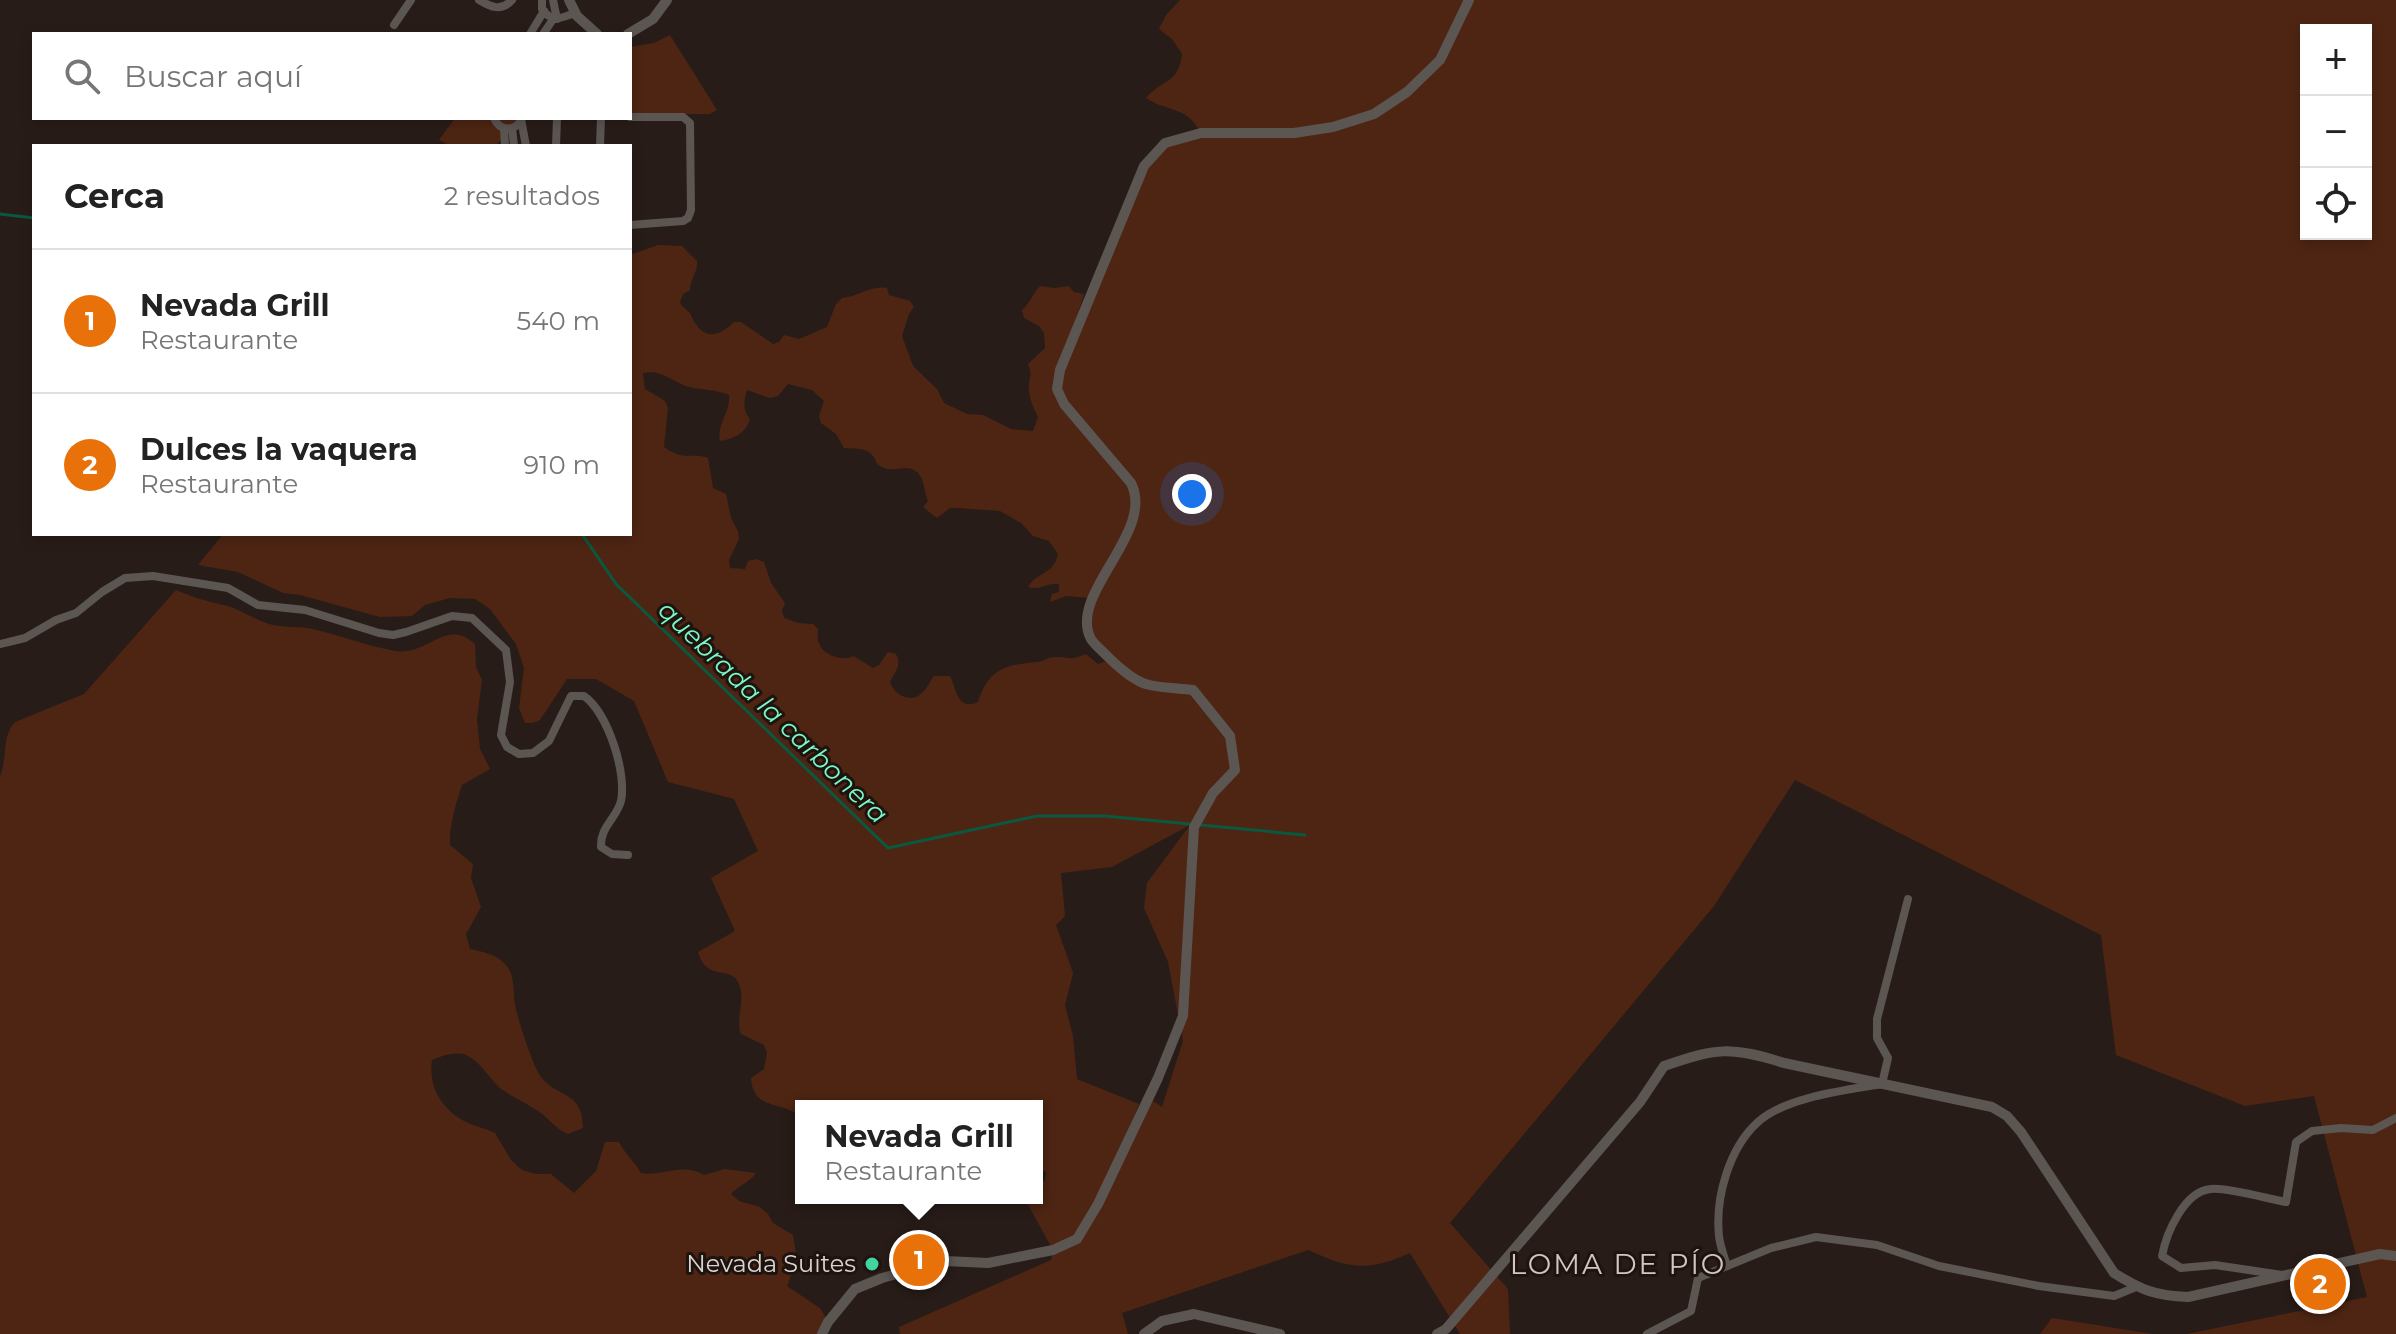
<!DOCTYPE html>
<html lang="es">
<meta charset="utf-8">
<style>
:root{--surface:#fff;--page:#f6f6f6;--text:#222;--muted:#767676;--line:#e0e0e0;--accent:#30725b}
body{margin:0;font-family:Montserrat,sans-serif;background:var(--page);color:var(--text)}
.controls{position:absolute;right:24px;top:24px;display:grid;overflow:hidden;border-radius:0px;box-shadow:0 4px 12px #0003}
.controls button{width:72px;height:72px;display:grid;place-items:center;padding:0;border:0;border-bottom:2px solid var(--line);background:var(--surface);color:var(--text);font:40px sans-serif}
.you{position:absolute;left:1192px;top:494px;width:28px;height:28px;margin:-20px;border:6px solid #fff;border-radius:50%;background:#1a73e8;box-shadow:0 0 0 12px #1a73e833}
.badge{display:grid;place-items:center;width:52px;height:52px;border-radius:50%;background:var(--accent);color:#fff;font-size:26px;font-weight:700}
.pin{position:absolute;translate:-50% -50%;border:4px solid #fff;box-shadow:0 2px 8px #0006}
.popup{position:absolute;left:795px;top:1100px;width:248px;height:104px;box-sizing:border-box;display:grid;place-content:center;border-radius:0px;background:var(--surface);filter:drop-shadow(0 2px 6px #0005);font-size:26px;white-space:nowrap;color:var(--muted)}
.popup b{font-size:30px;color:var(--text)}
.popup::after{content:'';position:absolute;left:50%;top:100%;margin-left:-16px;border:16px solid transparent;border-top-color:var(--surface)}
.list{margin:0;padding:0;list-style:none}
h2{display:flex;justify-content:space-between;align-items:center;height:104px;margin:0;padding:0 32px;font-size:34px}
h2 small{font-size:26px;font-weight:400;color:var(--muted)}
.list li{display:grid;grid-template-columns:52px 1fr auto;gap:24px;align-items:center;box-sizing:border-box;height:144px;padding:0 32px;border-top:2px solid var(--line)}
.list b{display:block;font-size:30px;white-space:nowrap}
.list p{margin:0;font-size:26px;white-space:nowrap;color:var(--muted)}
.list em{font-size:26px;font-style:normal;color:var(--muted)}
.icon{flex:none;width:44px;height:44px;fill:none;stroke:currentColor;stroke-width:2;stroke-linecap:round;stroke-linejoin:round}
.map{position:relative;flex:none;width:2396px;height:1334px;overflow:hidden}
.search{position:absolute;background:var(--surface);box-shadow:0 4px 12px #0003;left:32px;top:32px;width:600px;height:88px;display:flex;align-items:center;gap:20px;box-sizing:border-box;padding:0 28px;border-radius:0px;color:var(--muted);font-size:30px}
.panel{position:absolute;background:var(--surface);box-shadow:0 4px 12px #0003;left:32px;top:144px;width:600px;height:392px;border-radius:0px}
.map>svg:first-child{display:block}
.green{fill:#4e2513;fill-rule:evenodd}
.lines{fill:none;stroke-linecap:round;stroke-linejoin:round}
.stream{stroke:#095940;stroke-width:3}
.minor{stroke:#5c5653;stroke-width:8}
.tertiary{stroke:#5c5653;stroke-width:10}
.poi-dot{fill:#42d4a0;stroke:#1e130f;stroke-width:3}
.labels{text-anchor:middle;stroke-width:6;stroke-linejoin:round;paint-order:stroke}
.poi-label{font-size:24px;fill:#dbd3cf;stroke:#1e130f;text-anchor:end}
.water-label{font-size:26px;font-style:italic;fill:#79f7c5;stroke:#1e130f}
.quarter-label{font-size:28px;letter-spacing:2px;fill:#d5c5bf;stroke:#1e130f}
</style>
<div class="map">
<svg width="2396" height="1334" viewBox="0 0 2396 1334">
<rect width="100%" height="100%" fill="#281c18"/>
<g class="green">
<path d="M1180,0H2396V1334H2187L2367,1297L2314,1096L2245,1106L2116,1055L2101,935L1795,780L1714,906L1450,1223L1508,1289L1510,1334H1460L1410,1253C1367,1272 1350,1269 1308,1250L1122,1313L1128,1334H900L899,1327L1051,1260L1053,1250L1026,1201L1027,1198H1037V1188L1045,1180L1046,1172L1037,1167V1106H801V1117C781,1100 753,1111 751,1078L764,1069L767,1053L764,1045L741,1034C735,1018 746,1001 739,984C731,964 707,983 698,952L735,931L711,878L758,851L734,799L668,782L634,701L596,679H567L540,720L533,723H525L519,708L524,668L516,644L490,609L475,599L450,598L425,605L412,616L380,617L300,595L283,593L238,572L198,565L223,534H630V255L658,245L682,246L697,261C698,272 690,279 690,290L683,294L680,302C681,306 685,308 688,311C692,315 692,319 695,323C707,341 721,335 734,322H741L773,344L779,342L784,335L799,339L827,327L836,304L842,298C857,297 871,285 887,288L889,295L910,301L914,307L909,314L902,336L913,366L937,389L944,403L967,414L983,415L1011,429L1033,431L1038,417C1033,407 1028,395 1029,384C1030,375 1032,373 1028,364L1045,348L1044,333L1039,326L1024,318L1022,310C1031,302 1033,293 1040,286L1055,288L1069,286L1074,292L1084,294L1064,356L1144,166L1165,143L1201,133C1186,105 1169,113 1146,98C1163,78 1178,85 1182,54L1172,39L1159,29L1166,15ZM2306,30H2366V234H2306ZM651,372C666,373 675,383 689,387C702,390 715,389 729,395C731,412 716,425 720,441C734,439 746,433 750,419C742,410 744,401 747,390L770,398L778,396L788,384L812,390L824,401L819,416L821,423L836,434L844,448C854,449 866,447 873,456C878,462 874,462 880,466C893,475 911,460 921,477C924,483 925,494 928,501L923,507L937,518L950,508H958L1000,511L1021,523L1033,536L1049,541L1058,554C1054,575 1036,572 1028,587C1040,591 1047,582 1059,584V592L1052,594L1050,602L1066,596L1091,598V639L1110,660L1098,664L1086,654C1068,661 1071,657 1055,657C1048,657 1044,662 1037,662C1004,665 989,669 978,702C957,711 957,690 950,676H934C930,681 927,689 922,693C911,704 894,695 890,682C895,671 902,666 896,654L888,652L879,665L873,668L853,656C843,662 822,655 819,643C817,639 818,634 818,629L813,624L798,623L784,618L782,610L785,603L771,583L764,562L756,559L748,561L745,569L730,568L729,560L739,539L738,531L731,518L726,494L713,488L708,458C691,452 685,462 664,447L668,408L665,401L645,389L643,373ZM1190,825L1147,883L1144,908L1168,962L1183,1041L1162,1107L1147,1097L1109,1177L1139,1104L1077,1079L1073,1036L1065,1005L1073,973L1056,925L1065,916L1061,873L1112,867Z"/>
<polygon points="670,35 717,110 710,114 630,114 630,47 654,43"/>
<polygon points="455,118 525,118 495,146 450,146 439,140"/>
<path d="M176,590C192,597 206,601 223,605C239,608 253,619 269,624C283,628 298,626 312,629C340,635 367,646 395,651C428,656 446,617 475,644L476,667L482,680L477,719L480,749L490,769L462,785C456,804 449,825 450,845L473,864L471,878L481,907L466,934L470,949C484,952 500,955 508,968C515,977 513,993 515,1004C517,1018 532,1062 539,1074C555,1099 583,1089 583,1128L568,1134C553,1127 550,1119 538,1111C526,1103 512,1097 500,1088C488,1077 479,1059 463,1054C451,1052 442,1056 432,1060C428,1086 441,1108 464,1121C473,1126 485,1128 495,1133L511,1160L522,1170L536,1174H551L574,1193L596,1171L605,1142H619C625,1154 634,1161 641,1173C663,1177 682,1162 704,1175L725,1169L756,1173C749,1183 739,1185 731,1194L739,1201L760,1207L768,1214L773,1223L793,1235L797,1260L787,1286L821,1309L828,1322L822,1334H0V776C8,758 1,737 15,722L84,694Z"/>
<polygon points="2052,1318 2153,1334 2040,1334"/>
</g>
<g class="lines">
<g class="stream">
<polyline points="0,214 34,218"/>
<polyline points="582,534 616,584 888,848 1037,816 1105,816 1305,835"/>
</g>
<g class="minor">
<path d="M479,0C491,7 501,12 512,0"/>
<path d="M542,0V9C551,23 562,18 575,13"/>
<polyline points="553,0 557,19"/>
<polyline points="394,25 411,0"/>
<polyline points="530,34 544,11"/>
<polyline points="543,34 554,18"/>
<polyline points="630,117 683,117 690,123 691,210 688,218 683,221 630,225"/>
<path d="M494,118C500,132 516,132 522,118"/>
<polyline points="521,119 526,146"/>
<polyline points="504,128 505,146"/>
<polyline points="512,128 514,146"/>
<polyline points="556,146 557,118"/>
<polyline points="600,146 601,118"/>
<path d="M0,644L25,638L56,620L76,613L102,592L125,578L153,576L228,588L258,605L305,610L379,633L393,635L406,632L452,616L472,618L506,650L510,682L501,735L507,747L519,754L533,753L549,741L571,696H584C608,713 627,773 621,801C616,819 600,827 601,847L612,854L628,855"/>
<path d="M1727,1266C1724,1256 1720,1246 1719,1236C1715,1198 1729,1148 1758,1122C1785,1097 1847,1090 1882,1084L1888,1058L1877,1038V1019L1908,899"/>
<path d="M2282,1275L2215,1265L2181,1268L2162,1256C2166,1234 2184,1191 2211,1189C2226,1187 2269,1199 2286,1202L2296,1142L2312,1131L2341,1128L2373,1130L2396,1118"/>
<polyline points="1647,1334 1691,1311 1698,1278 1771,1248 1816,1237 1877,1245 1939,1266 2039,1286 2114,1296 2136,1287"/>
</g>
<g class="tertiary">
<polyline points="569,0 577,16 597,34"/>
<polyline points="628,34 653,19 667,0"/>
<path d="M822,1334L828,1322L855,1289L882,1278L945,1261L988,1263L1053,1250L1077,1239L1098,1204L1158,1078L1183,1016L1194,827L1213,793L1235,770L1230,736L1193,690C1179,688 1154,688 1143,683C1130,678 1114,663 1104,653C1100,649 1094,644 1091,639C1067,594 1156,533 1131,483L1064,404L1057,389L1060,370L1144,166L1165,143L1201,133H1294L1333,127L1374,114L1407,92L1440,60L1469,0"/>
<polyline points="1144,1334 1162,1321 1194,1314 1280,1334"/>
<path d="M1437,1334L1446,1329L1640,1102L1664,1066C1716,1048 1730,1046 1784,1063L1992,1107L2007,1116L2021,1132L2114,1273C2141,1290 2156,1296 2188,1297L2380,1254L2396,1256"/>
</g>
</g>
<circle class="poi-dot" cx="872" cy="1264" r="8"/>
<g class="labels">
<g class="poi-label">
<text x="856" y="1272">Nevada Suites</text>
</g>
<g class="water-label">
<text transform="translate(773 712) rotate(44)" y="9">quebrada la carbonera</text>
</g>
<g class="quarter-label">
<text x="1618" y="1274">LOMA DE PÍO</text>
</g>
</g>
</svg>
<div class="controls">
<button>+</button>
<button>−</button>
<button><svg class="icon" aria-label="locate" viewBox="0 0 24 24"><circle cx="12" cy="12" r="6"/><path d="M12 2v4M12 18v4M2 12h4M18 12h4"/></svg></button>
</div>
<div class="you"></div>
<div class="pin badge" style="left:919px;top:1260px;background:#e8710a">1</div>
<div class="popup"><b>Nevada Grill</b>Restaurante</div>
<div class="pin badge" style="left:2320px;top:1284px;background:#e8710a">2</div>
<div class="search"><svg class="icon" aria-label="search" viewBox="0 0 24 24"><circle cx="10" cy="10" r="6"/><path d="M15 15l6 6"/></svg>Buscar aquí</div>
<section class="panel">
<h2>Cerca<small>2 resultados</small></h2>
<ul class="list">
<li><span class="badge" style="background:#e8710a">1</span><div><b>Nevada Grill</b><p>Restaurante</p></div><em>540 m</em></li>
<li><span class="badge" style="background:#e8710a">2</span><div><b>Dulces la vaquera</b><p>Restaurante</p></div><em>910 m</em></li>
</ul>
</section>
</div>
